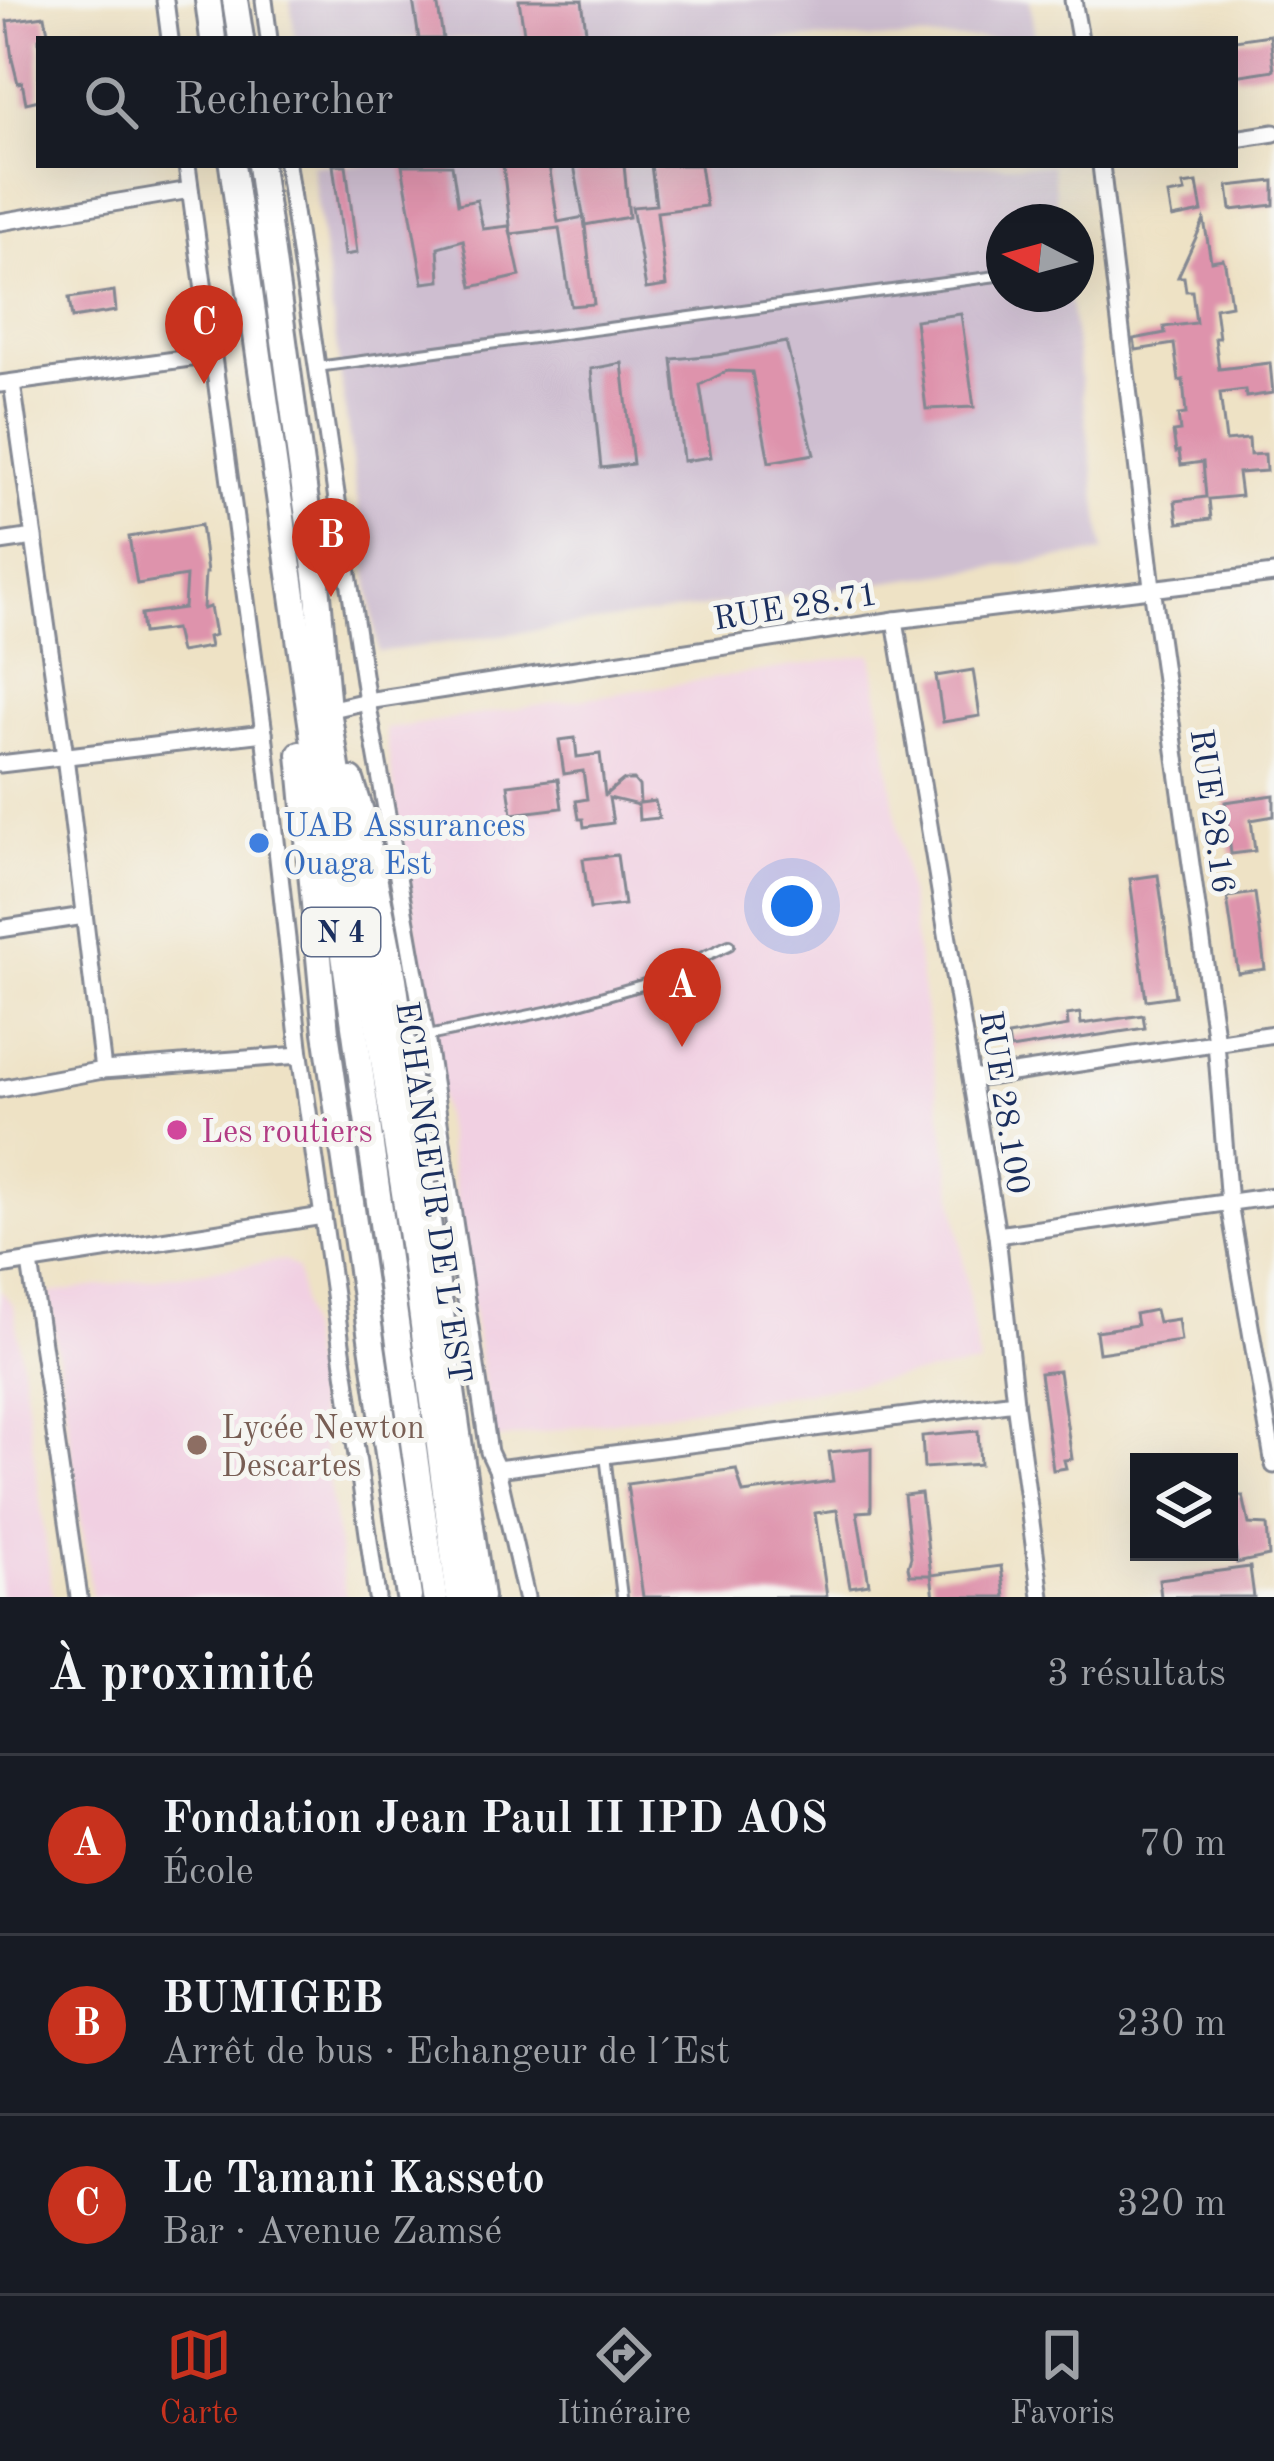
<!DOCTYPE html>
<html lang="fr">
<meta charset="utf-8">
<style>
:root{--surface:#171b24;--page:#242831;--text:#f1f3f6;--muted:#9ea1a6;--line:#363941;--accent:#c8321e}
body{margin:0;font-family:"Old Standard TT",serif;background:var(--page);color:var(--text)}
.controls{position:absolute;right:36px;bottom:36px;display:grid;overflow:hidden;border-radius:0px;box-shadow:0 12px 48px #0002}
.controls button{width:108px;height:108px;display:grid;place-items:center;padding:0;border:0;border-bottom:3px solid var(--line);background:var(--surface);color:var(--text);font:60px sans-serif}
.compass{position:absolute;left:986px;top:204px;width:108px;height:108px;border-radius:50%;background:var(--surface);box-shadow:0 12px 48px #0002;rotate:276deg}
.you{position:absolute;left:792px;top:906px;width:42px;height:42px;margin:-30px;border:9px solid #fff;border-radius:50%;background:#1a73e8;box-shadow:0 0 0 18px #1a73e833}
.badge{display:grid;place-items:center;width:78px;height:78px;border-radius:50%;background:var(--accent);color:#fff;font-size:39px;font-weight:700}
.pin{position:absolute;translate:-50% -99px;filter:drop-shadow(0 3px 6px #0008)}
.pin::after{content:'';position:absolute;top:63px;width:42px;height:36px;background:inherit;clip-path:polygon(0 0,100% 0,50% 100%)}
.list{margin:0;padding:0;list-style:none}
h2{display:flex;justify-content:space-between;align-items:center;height:156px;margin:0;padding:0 48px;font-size:51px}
h2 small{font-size:39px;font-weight:400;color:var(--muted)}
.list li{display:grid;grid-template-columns:78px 1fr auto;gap:36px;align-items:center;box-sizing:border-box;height:180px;padding:0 48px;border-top:3px solid var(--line)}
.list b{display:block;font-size:45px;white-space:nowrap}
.list p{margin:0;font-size:39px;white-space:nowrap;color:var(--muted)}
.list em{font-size:39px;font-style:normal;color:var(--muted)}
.icon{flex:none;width:66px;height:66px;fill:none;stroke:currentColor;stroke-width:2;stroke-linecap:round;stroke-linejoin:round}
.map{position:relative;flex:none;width:1274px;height:1597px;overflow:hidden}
.search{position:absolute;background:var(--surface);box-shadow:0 12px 48px #0002;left:36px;right:36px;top:36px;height:132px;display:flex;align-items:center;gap:30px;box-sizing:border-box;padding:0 42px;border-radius:0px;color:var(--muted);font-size:45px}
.sheet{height:696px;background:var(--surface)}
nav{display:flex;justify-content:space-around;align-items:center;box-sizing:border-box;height:168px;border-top:3px solid var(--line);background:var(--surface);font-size:33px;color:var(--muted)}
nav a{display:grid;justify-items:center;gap:6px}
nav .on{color:var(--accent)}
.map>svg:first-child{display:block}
.built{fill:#f1d0e2}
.industrial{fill:#cebed0}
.building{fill:#de93ac}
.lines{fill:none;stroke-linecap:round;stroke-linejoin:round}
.service-casing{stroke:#848892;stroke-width:14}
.minor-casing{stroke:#848892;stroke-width:21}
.trunk-casing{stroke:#848892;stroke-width:30}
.service{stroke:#fff;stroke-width:8}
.minor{stroke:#fff;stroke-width:15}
.trunk{stroke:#fff;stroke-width:24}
.shop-dot{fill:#3f7fe0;stroke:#f6f6f2;stroke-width:4.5}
.hotel-dot{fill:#d1479c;stroke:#f6f6f2;stroke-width:4.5}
.education-dot{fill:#8d6e63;stroke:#f6f6f2;stroke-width:4.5}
.labels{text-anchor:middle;stroke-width:10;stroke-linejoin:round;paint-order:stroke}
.shield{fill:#f6f6f2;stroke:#5d6b8a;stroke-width:3}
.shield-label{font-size:30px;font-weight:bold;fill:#1b2f5e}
.street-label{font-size:33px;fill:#1b2f5e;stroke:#f6f6f2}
.shop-label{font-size:33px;fill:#366cbe;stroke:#f6f6f2;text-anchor:start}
.hotel-label{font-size:33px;fill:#b23c85;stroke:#f6f6f2;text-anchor:start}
.education-label{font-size:33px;fill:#785e54;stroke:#f6f6f2;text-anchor:start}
</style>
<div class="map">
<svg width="1274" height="1597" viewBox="0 0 1274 1597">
<rect width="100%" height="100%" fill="#f6f6f2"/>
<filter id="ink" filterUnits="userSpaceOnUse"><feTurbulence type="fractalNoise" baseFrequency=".00833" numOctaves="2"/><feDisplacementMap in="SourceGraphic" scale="24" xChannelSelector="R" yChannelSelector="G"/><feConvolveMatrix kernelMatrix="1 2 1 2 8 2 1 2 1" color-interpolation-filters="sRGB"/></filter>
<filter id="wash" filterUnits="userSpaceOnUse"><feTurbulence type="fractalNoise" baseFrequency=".004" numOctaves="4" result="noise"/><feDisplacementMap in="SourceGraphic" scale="48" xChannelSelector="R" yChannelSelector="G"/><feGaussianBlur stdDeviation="2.7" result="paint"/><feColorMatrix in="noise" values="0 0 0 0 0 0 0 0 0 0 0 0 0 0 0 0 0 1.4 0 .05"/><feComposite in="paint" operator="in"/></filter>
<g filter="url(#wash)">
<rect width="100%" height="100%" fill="#eee2c5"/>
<g class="built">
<polygon points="872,654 979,1365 492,1440 385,729"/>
<polygon points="284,1260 297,1269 346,1597 92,1597 49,1293"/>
<polygon points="0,1290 14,1306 53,1597 0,1597"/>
</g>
<g class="industrial">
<polygon points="290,0 1030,0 1035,39 295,39"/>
<polygon points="312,165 1052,165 1059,222 1004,222 1004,294 1069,294 1104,552 378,652"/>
</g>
<g id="blocks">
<g class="building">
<polygon points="413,0 437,0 443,39 419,39"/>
<polygon points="519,0 582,0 587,39 525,39"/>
<polygon points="45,16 49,39 39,39 39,100 26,103 22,82 18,83 12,59 7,21"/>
<polygon points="1270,35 1274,70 1235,76 1235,40"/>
<polygon points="333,165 346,165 357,253 345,255"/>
<polygon points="402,165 452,165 458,204 477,200 483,229 509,226 520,276 472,287 463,240 438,247 440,281 423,283"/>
<polygon points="503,165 549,165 558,222 584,217 594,304 571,306 559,228 511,234"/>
<polygon points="574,165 624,165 629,217 585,225"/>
<polygon points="651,165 700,165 706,206 657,212 666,286 646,289 632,207 656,205"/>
<polygon points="1274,181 1274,205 1231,210 1228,186"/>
<polygon points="1197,183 1202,212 1172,218 1168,195 1185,192 1183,185"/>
<polygon points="1204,220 1211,261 1223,259 1225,264 1231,305 1215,308 1219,338 1215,338 1219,369 1270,363 1273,393 1246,397 1245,390 1220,393 1226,441 1249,439 1250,455 1265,454 1266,471 1238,473 1241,496 1209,499 1211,519 1178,523 1175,501 1206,497 1203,462 1181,465 1179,451 1176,452 1173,432 1180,431 1178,415 1186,414 1183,380 1179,381 1174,344 1136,350 1134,339 1165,333 1164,327 1196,323 1192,291 1186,291 1184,277 1178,277"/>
<polygon points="114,291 116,311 72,318 69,298"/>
<polygon points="961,314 974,407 926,409 915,320"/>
<polygon points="786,342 814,454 769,462 752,372 727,371 700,385 711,457 683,461 672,359 717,355"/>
<polygon points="622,363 633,464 601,468 591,369"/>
<polygon points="201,525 207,573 205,573 203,609 210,607 215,635 208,637 210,647 180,652 175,629 143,633 141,614 184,608 186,576 137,584 129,537"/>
<polygon points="973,670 980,716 943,722 936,676"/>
<polygon points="575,738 577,757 600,754 605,795 623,780 634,780 639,786 640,803 655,801 659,818 639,820 638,805 609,798 613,823 584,827 583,819 579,819 576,801 587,799 583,771 564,774 559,740"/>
<polygon points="558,779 562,808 512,814 508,785"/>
<polygon points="1274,795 1274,816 1251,820 1255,851 1231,854 1225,802"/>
<polygon points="617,855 624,905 590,909 583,859"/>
<polygon points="1158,875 1175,996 1146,1000 1130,879"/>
<polygon points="1255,893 1265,969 1238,973 1227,897"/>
<polygon points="1080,1013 1081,1024 1143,1015 1145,1028 1010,1049 1008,1036 1068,1026 1067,1015"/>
<polygon points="1155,1310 1158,1322 1178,1319 1181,1341 1099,1353 1096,1331 1137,1325 1135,1314"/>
<polygon points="1059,1371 1072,1459 1064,1460 1066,1468 1053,1470 1040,1373"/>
<polygon points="978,1431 980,1464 924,1468 922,1436"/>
<polygon points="871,1448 871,1511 857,1512 869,1584 850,1587 837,1510 815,1513 827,1597 643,1597 627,1484 736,1469 743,1493 833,1481 829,1452"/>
<polygon points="921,1493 931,1575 910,1575 908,1567 911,1557 904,1495"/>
<polygon points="1229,1496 1243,1496 1249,1524 1267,1525 1269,1556 1237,1563"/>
<polygon points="1001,1566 1005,1597 934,1597 931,1575"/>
<polygon points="1250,1567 1254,1597 1161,1597 1159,1579"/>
</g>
</g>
</g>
<g filter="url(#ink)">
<use href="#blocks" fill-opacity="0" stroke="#848892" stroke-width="3"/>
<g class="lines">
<g class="service-casing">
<g id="service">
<polyline points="317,367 1004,275"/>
<polyline points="428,1036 555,1010 642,985 729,945"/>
<polyline points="605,1455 622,1597"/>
</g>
</g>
<g class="minor-casing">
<g id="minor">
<polyline points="165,0 170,39"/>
<polyline points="264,0 269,39"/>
<polyline points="1073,0 1080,39"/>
<polyline points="1235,139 1274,133"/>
<polyline points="187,165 264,733 300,1055 377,1597"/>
<polyline points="287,165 367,701 426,1036 489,1452 497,1469 526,1597"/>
<polyline points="1101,165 1152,587 1216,1042 1229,1204 1274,1465"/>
<polyline points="0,222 190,190"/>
<polyline points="12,383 65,756 103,1070"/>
<polyline points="0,384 212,355"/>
<polyline points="0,542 34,537"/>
<polyline points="895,620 997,1235 1015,1402 1041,1597"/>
<polyline points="328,710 367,701 895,620 1274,574"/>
<polyline points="0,764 264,733"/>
<polyline points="0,929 84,916"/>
<polyline points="973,1079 1274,1034"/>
<polyline points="0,1089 103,1070 300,1055"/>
<polyline points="997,1235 1274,1196"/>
<polyline points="30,1262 79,1597"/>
<polyline points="0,1266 323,1216"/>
<polyline points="497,1469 1015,1402"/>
</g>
</g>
<g class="trunk-casing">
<g id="trunk">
<polyline points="208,0 213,39"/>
<polyline points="235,0 241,39"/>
<polyline points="232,165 435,1597"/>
<polyline points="260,165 317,583 328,710 413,1250 459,1597"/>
<polyline points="300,754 326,1032 409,1597"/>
<polyline points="351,780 362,815 394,979 481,1597"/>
</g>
</g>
<use href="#service" class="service"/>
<use href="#minor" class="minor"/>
<use href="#trunk" class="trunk"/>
</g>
</g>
<circle class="shop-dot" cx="259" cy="843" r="12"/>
<circle class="hotel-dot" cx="177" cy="1130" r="12"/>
<circle class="education-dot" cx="197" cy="1445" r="12"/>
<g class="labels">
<rect class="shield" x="302" y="908" width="78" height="48" rx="9"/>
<g class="shield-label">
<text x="341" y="942">N 4</text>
</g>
<g class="street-label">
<text transform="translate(795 605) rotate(-9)" y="12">RUE 28.71</text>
<text transform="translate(1214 811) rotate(82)" y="12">RUE 28.16</text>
<text transform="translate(1006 1102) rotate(81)" y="12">RUE 28.100</text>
<text transform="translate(435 1192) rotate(82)" y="12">ECHANGEUR DE L´EST</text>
</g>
<g class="shop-label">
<text x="283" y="836">UAB Assurances<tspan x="283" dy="38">Ouaga Est</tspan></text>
</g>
<g class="hotel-label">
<text x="201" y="1142">Les routiers</text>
</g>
<g class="education-label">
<text x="221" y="1438">Lycée Newton<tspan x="221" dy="38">Descartes</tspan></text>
</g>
</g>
</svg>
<div class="controls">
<button><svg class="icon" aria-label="layers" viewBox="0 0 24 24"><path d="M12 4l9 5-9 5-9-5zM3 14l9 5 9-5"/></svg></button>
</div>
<svg class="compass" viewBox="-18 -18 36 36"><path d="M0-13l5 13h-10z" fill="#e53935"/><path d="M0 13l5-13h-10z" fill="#9ea1a6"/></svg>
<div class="you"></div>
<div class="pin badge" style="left:682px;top:1047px">A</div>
<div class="pin badge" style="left:331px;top:597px">B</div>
<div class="pin badge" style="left:204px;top:384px">C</div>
<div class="search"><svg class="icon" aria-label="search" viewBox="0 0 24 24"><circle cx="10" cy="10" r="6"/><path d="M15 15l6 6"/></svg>Rechercher</div>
</div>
<section class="sheet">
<h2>À proximité<small>3 résultats</small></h2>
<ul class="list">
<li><span class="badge">A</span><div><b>Fondation Jean Paul II IPD AOS</b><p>École</p></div><em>70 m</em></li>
<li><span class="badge">B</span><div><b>BUMIGEB</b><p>Arrêt de bus · Echangeur de l´Est</p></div><em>230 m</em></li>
<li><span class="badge">C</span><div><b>Le Tamani Kasseto</b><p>Bar · Avenue Zamsé</p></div><em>320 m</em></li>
</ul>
</section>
<nav>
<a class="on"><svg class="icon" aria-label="map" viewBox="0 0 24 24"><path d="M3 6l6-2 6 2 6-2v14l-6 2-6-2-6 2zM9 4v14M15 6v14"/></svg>Carte</a>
<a><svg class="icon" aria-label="directions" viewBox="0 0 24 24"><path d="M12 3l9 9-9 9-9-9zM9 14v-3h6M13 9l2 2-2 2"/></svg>Itinéraire</a>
<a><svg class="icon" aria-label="saved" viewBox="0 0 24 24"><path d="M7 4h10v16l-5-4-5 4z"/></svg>Favoris</a>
</nav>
